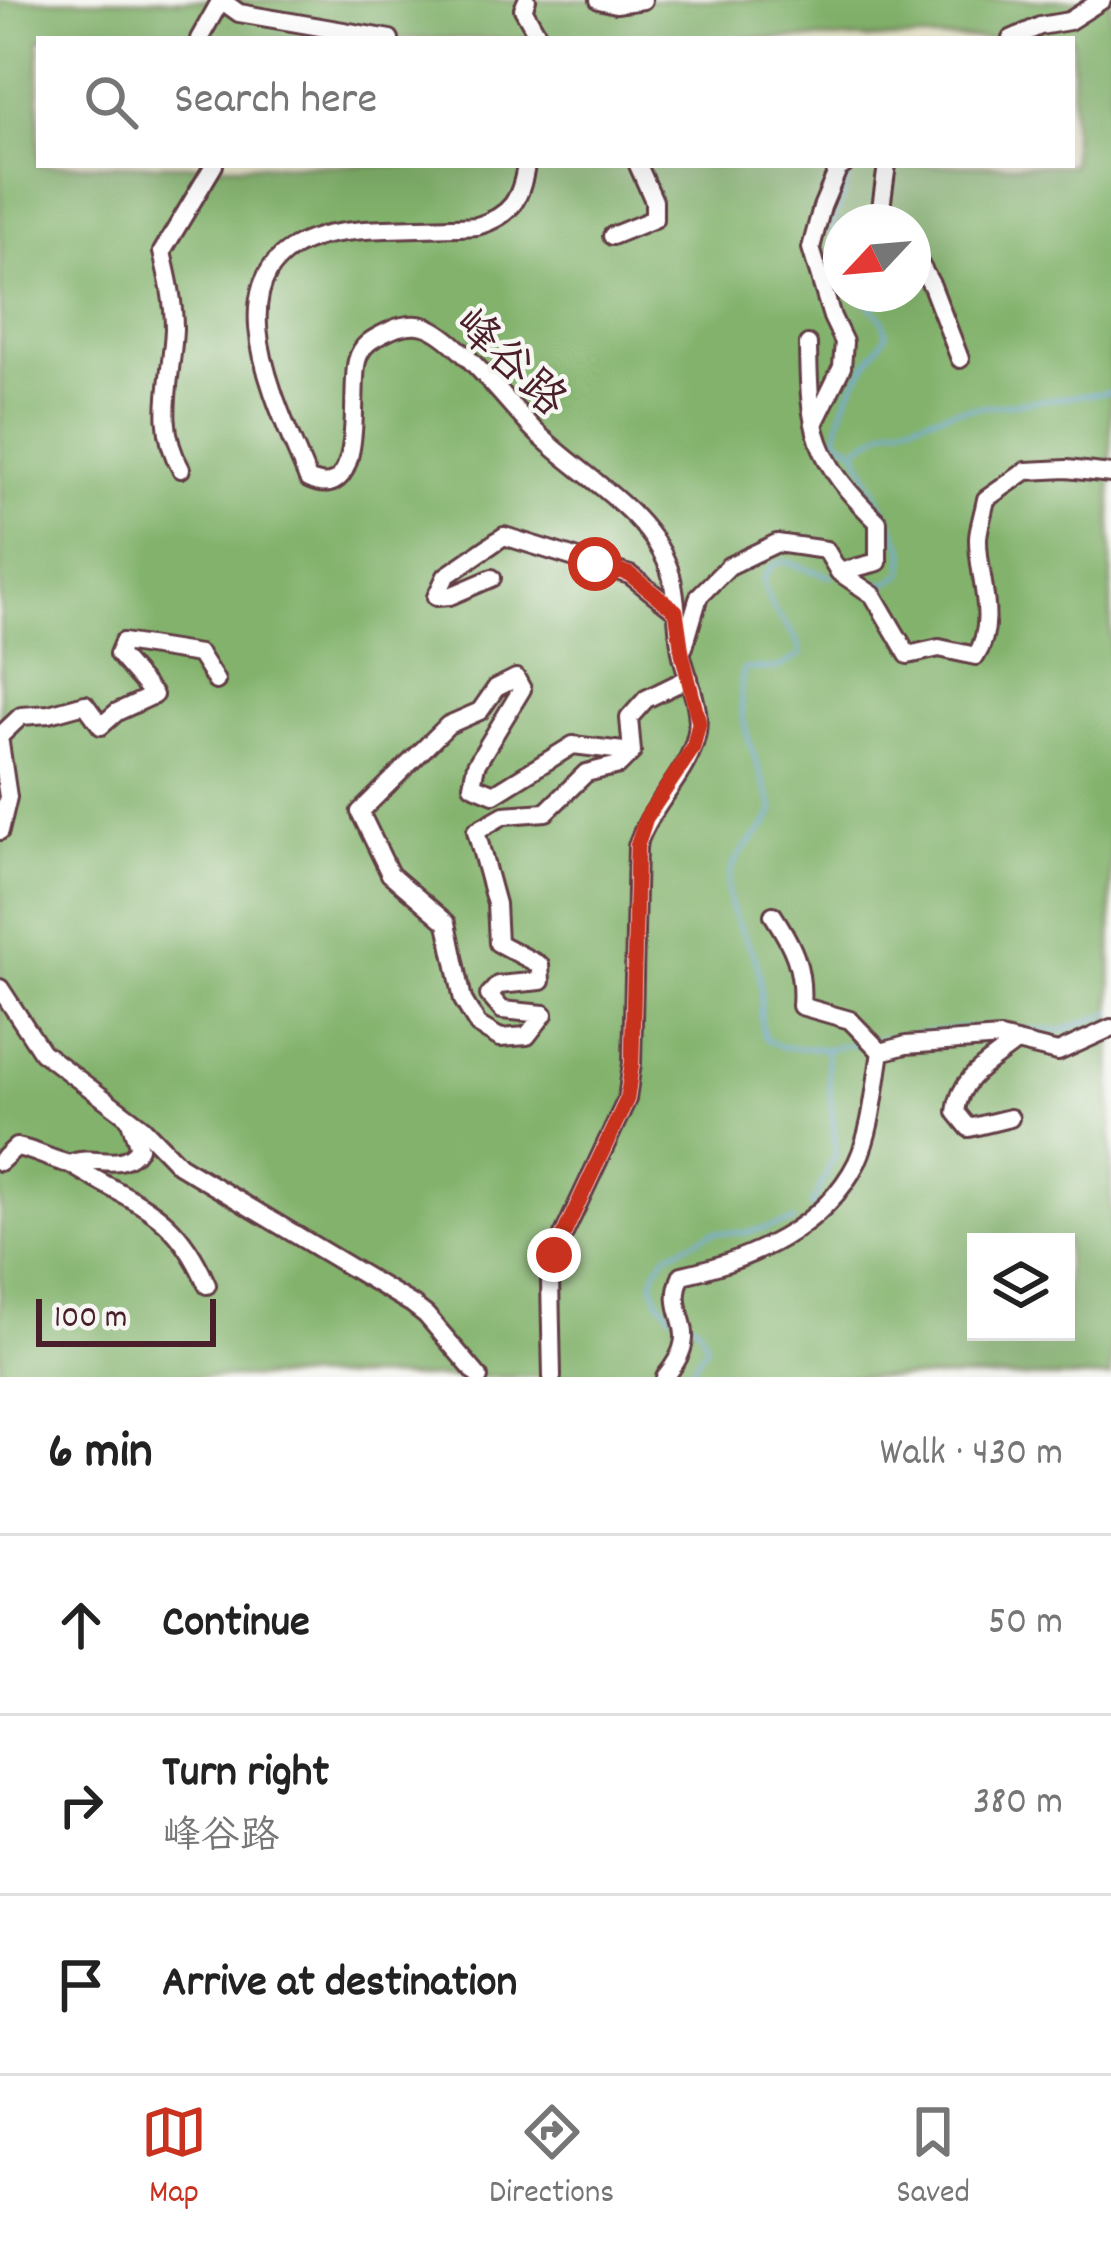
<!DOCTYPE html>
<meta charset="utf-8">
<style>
:root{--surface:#fff;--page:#f6f6f6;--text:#222;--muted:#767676;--line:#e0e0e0;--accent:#c8321e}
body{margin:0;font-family:Dekko,"LXGW WenKai TC",sans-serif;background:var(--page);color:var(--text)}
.controls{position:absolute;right:36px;bottom:36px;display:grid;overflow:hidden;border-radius:0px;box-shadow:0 12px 48px #0002}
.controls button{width:108px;height:108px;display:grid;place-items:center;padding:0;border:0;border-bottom:3px solid var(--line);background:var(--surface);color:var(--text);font:60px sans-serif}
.compass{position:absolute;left:823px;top:204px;width:108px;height:108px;border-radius:50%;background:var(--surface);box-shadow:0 12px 48px #0002;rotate:244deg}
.scale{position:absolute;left:36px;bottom:30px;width:180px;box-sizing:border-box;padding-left:12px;border:6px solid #4a1f2b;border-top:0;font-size:33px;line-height:42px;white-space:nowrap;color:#4a1f2b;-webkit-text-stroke:9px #f6f6f2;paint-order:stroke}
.stop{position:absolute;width:36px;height:36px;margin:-27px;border:9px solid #c8321e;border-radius:50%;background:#fff}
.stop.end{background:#c8321e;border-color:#fff;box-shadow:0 3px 12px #0008}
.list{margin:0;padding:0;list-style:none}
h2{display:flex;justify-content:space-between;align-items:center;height:156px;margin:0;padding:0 48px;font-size:51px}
h2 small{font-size:39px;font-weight:400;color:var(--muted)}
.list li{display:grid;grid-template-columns:78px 1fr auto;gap:36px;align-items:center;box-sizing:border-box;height:180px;padding:0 48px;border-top:3px solid var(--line)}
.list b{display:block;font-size:45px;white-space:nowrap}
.list p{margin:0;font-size:39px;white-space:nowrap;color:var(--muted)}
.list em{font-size:39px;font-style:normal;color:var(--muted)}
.icon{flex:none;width:66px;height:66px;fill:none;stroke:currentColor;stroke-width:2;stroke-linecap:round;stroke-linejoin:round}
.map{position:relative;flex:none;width:1111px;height:1377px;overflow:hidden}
.search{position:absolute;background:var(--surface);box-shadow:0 12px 48px #0002;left:36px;right:36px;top:36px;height:132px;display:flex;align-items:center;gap:30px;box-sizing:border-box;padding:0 42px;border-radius:0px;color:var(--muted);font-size:45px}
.sheet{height:696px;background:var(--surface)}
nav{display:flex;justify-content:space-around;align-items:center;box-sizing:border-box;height:168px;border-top:3px solid var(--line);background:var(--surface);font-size:33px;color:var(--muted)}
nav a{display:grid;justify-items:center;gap:6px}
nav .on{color:var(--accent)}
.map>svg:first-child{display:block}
.forest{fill:#82b26c;stroke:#66684c;stroke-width:3;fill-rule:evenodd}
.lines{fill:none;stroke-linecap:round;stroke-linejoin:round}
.stream{stroke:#77aae3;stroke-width:3}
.minor-casing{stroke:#623d44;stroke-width:22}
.minor{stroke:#fff;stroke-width:16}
.route{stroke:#c8321e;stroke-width:15}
.labels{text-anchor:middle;stroke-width:9;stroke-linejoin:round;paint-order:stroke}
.street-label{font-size:45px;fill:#4a1f2b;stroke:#f6f6f2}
</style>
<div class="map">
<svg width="1111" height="1377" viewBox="0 0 1111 1377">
<rect width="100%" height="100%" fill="#f6f6f2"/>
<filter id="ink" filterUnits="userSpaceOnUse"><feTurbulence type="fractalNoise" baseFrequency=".00833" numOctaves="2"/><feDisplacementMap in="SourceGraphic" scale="24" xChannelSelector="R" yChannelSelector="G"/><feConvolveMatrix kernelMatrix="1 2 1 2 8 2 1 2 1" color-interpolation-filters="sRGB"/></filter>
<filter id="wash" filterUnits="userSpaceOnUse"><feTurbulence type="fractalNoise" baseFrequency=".004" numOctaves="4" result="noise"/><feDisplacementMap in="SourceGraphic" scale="48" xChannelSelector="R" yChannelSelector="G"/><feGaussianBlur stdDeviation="2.7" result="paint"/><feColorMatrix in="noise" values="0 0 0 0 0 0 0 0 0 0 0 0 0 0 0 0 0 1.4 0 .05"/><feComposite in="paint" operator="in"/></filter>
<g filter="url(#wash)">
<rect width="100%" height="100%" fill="#ece8cf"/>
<path class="forest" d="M0,0H1111V1377H0ZM39,39H1072V165H39ZM841,222H913V294H841ZM976,1242H1066V1332H976Z"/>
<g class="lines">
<g class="stream">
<path d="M841,264C818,226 849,204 849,167"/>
<path d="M852,447L837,437C840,397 865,367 887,334L883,320L860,294"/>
<polyline points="866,582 886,584 903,574 905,551 855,449 888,428 955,410 1111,392"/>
<polyline points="877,1039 962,1028 1063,1030 1111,1013"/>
<polyline points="826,1049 862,1042"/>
<path d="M811,1207L836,1153L826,1049L782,1047L766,1040C755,1018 765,991 758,967C749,933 718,909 731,871C739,847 765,834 774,810C760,766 731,716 744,669L777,668L801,655C797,624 768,620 763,578L772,566L783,561L833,577"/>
<polyline points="672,1315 659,1300 653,1283 656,1269 666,1255 713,1232 745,1233 795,1221"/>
<polyline points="686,1377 707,1345 698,1325 687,1321"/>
</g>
</g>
</g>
<g filter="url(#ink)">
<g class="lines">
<g class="minor-casing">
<g id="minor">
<polyline points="527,0 523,9 540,39"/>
<polyline points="599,0 616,4 643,0"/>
<polyline points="199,39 221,0 239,13 390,39"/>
<polyline points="1011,39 1040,26 1069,21 1102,0"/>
<path d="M526,165C521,199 511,216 477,226C433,229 358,226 319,237C204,269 281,411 308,479C368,508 349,389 357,361C361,344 374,338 389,331C398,326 413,323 424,326C455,334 510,406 535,431C579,475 653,512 671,575C678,601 676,629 682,656C689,686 705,713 694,744C682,780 650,807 637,846L632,1063L627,1099L554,1255L550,1279L552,1377"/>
<polyline points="884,222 880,215 887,165"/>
<polyline points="612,236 654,219 654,201 638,165"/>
<polyline points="913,252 932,286 960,359"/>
<polyline points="815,422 842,367 844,342 832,317 811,248 822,207 838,169 844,165"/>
<path d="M181,469C154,423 172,379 174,329C174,303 168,277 162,252L214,165"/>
<path d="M839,572L873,595L908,655L939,648L976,656C999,619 977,577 978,538C979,525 984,511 986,499L1026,471L1067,469L1111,474"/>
<polyline points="492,578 450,596 436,597 446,576 504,536 630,575 676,611"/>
<path d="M684,647L699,596L729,566L777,543L826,550L839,572L878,562V522C814,460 809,432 808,344"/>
<polyline points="0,736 21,716 49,714 85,704 101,726 117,712 154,695 118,654 123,642 199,654 216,681"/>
<polyline points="0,743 8,797 0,831"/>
<polyline points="632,752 573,745 494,794 472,785 476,765 522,689 516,678 496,688 480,711 448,725 360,812 390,874 447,923 463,1000 478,1025 500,1038 527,1036 544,1014 502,1010 489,995 498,985 541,981 540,965 498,943 496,904 476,831 504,815 546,812 586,773 619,765 632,752 629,718 646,699 689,678"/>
<path d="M773,915C793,946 804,968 801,1006L850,1020L881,1052"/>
<polyline points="0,988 42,1052 143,1128 179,1165 412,1304 426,1315 479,1377"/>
<path d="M129,1118L139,1148C121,1174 94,1153 70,1164C135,1205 174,1208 207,1285"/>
<path d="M1010,1118L969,1128L956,1112C960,1076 990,1063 1016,1042"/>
<path d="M0,1162L16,1147C36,1150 50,1160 70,1164"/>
<path d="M665,1377C708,1325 662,1318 682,1275C751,1260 824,1228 857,1162C872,1130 875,1087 881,1052L906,1045L1000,1038L1058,1052L1111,1028"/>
</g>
</g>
<use href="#minor" class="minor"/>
</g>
</g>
<g class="lines" filter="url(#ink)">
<polyline class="route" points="554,1255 627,1099 632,1063 637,846 646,818 693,748 699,723 682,653 676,611 629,574 595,564"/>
</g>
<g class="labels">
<g class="street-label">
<text transform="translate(512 360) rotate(43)" y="16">峰谷路</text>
</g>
</g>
</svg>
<div class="controls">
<button><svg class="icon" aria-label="layers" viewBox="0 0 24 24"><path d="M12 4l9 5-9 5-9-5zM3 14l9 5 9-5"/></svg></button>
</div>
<svg class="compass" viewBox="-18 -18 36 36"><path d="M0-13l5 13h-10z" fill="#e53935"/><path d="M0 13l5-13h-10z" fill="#767676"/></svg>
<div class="scale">100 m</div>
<div class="stop" style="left:595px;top:564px"></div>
<div class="stop end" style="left:554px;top:1255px"></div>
<div class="search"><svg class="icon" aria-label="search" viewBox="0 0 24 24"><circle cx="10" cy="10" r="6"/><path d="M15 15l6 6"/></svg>Search here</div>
</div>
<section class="sheet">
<h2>6 min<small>Walk · 430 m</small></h2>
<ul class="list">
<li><svg class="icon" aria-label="ahead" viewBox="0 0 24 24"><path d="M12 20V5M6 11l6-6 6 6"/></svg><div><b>Continue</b></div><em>50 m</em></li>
<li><svg class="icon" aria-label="right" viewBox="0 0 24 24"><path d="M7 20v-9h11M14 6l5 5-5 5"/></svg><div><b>Turn right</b><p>峰谷路</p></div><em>380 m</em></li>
<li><svg class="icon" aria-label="arrive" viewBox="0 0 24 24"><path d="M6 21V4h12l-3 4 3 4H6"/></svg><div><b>Arrive at destination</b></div></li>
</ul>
</section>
<nav>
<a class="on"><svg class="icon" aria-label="map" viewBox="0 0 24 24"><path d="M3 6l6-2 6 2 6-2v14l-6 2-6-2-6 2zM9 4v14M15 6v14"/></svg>Map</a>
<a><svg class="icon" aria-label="directions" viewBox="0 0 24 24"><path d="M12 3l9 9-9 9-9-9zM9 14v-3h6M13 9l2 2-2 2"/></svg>Directions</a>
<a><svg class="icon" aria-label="saved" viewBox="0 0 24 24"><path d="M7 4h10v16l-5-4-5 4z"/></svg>Saved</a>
</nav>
